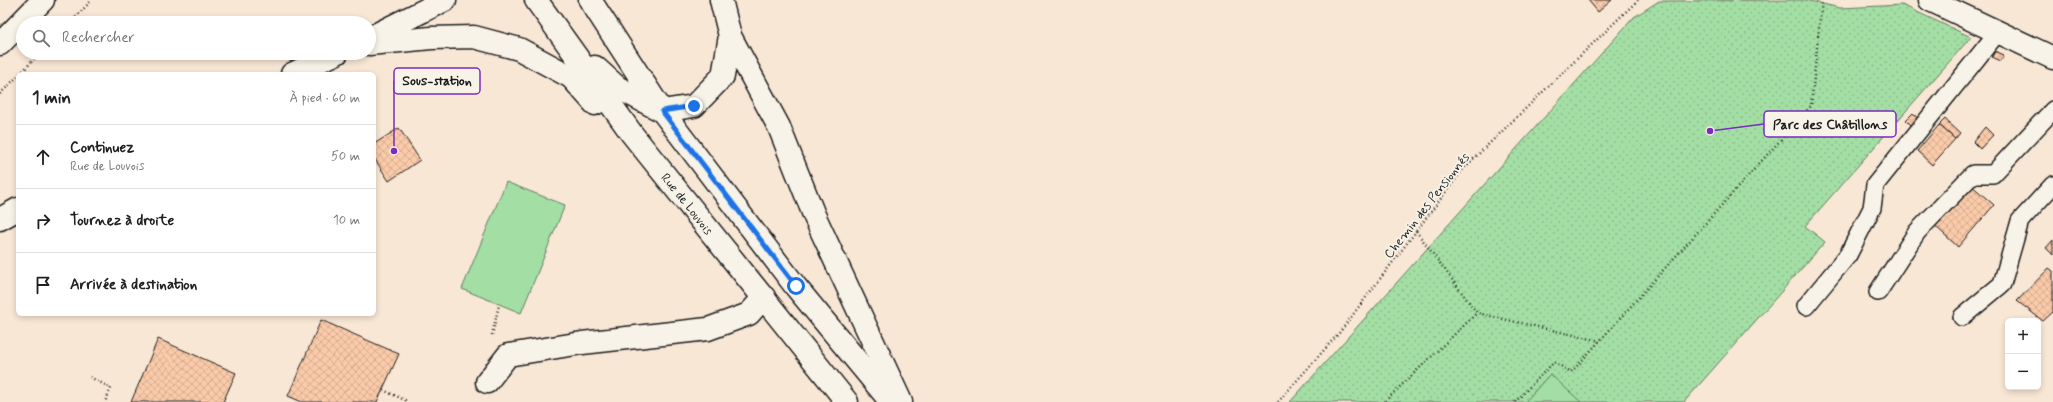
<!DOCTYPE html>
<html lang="fr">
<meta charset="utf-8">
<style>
:root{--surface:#fff;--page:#f2f2f2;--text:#202124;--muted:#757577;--line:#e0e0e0}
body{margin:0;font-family:Mynerve,sans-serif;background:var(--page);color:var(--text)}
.controls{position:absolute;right:12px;bottom:12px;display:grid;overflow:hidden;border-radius:6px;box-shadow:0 2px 6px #0003}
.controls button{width:36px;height:36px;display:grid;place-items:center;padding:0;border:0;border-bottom:1px solid var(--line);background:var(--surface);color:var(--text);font:20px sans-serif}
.stop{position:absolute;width:12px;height:12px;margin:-9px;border:3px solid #1a73e8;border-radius:50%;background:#fff}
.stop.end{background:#1a73e8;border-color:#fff;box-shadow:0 1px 4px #0008}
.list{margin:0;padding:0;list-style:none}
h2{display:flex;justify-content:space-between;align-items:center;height:52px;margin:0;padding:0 16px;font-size:17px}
h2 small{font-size:13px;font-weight:400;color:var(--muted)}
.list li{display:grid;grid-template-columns:26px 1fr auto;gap:12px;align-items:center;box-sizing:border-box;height:64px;padding:0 16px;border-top:1px solid var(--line)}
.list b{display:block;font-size:15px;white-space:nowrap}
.list p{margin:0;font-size:13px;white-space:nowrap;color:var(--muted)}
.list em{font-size:13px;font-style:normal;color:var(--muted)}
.icon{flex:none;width:22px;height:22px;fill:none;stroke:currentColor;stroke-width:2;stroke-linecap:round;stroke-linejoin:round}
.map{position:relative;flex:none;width:2053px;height:402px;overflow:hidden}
.search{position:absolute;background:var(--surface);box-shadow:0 2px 6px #0003;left:16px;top:16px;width:360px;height:44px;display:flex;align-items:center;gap:10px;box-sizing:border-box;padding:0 14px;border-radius:22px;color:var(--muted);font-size:15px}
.panel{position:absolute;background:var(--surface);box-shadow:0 2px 6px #0003;left:16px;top:72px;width:360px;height:244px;border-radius:6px}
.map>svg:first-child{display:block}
.park{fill:url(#park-dots);stroke:#607d60}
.garden{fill:#a3dea4;stroke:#607d60}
.building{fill:url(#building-cross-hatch);stroke:#1c1c1c}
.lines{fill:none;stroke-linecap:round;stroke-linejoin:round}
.lane-casing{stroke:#1c1c1c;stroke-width:20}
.street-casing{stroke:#1c1c1c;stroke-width:25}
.secondary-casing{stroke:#1c1c1c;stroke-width:25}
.primary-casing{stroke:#1c1c1c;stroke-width:25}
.path{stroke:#1c1c1c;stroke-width:2.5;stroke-dasharray:1 3;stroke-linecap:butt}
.lane{stroke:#f7f3e8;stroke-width:17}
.street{stroke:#f7f3e8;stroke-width:22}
.secondary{stroke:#f7f3e8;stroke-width:22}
.primary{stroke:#f7f3e8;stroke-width:22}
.route{stroke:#1a73e8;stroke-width:5}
.labels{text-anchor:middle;stroke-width:3.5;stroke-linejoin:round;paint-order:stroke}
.street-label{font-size:13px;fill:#1c1c1c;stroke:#f7f3e8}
.leader{fill:none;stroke:#7b2cbf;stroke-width:1.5}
.callout-dot{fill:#7b2cbf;stroke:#f7f3e8;stroke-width:1.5}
.callout{fill:#f7f3e8;stroke:#7b2cbf;stroke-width:1.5}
.callout-label{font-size:14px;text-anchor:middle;font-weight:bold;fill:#1c1c1c}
</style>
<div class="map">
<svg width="2053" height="402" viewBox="0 0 2053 402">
<defs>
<pattern id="park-dots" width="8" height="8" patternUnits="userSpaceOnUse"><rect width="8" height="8" fill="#a3dea4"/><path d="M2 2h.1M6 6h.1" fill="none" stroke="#8cbe8d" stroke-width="1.8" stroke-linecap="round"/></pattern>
<pattern id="building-cross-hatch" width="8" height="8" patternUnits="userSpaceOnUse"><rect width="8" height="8" fill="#facaa9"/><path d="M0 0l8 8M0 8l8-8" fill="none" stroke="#d6ad91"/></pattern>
</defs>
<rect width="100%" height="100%" fill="#f8e7d5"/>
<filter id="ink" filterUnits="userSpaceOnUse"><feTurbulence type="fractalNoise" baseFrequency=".025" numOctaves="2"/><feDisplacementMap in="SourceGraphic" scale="8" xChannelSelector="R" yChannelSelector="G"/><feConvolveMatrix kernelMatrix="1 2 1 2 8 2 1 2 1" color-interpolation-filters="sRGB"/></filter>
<g filter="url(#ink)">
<polygon class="park" points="1806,0 1840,8 1902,5 1971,37 1805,226 1825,242 1684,402 1290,402 1634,17 1659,1"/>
<g class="garden">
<polygon points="506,182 565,205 521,313 462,289"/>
<polygon points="1550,374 1581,402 1525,402"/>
</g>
<g class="building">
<polygon points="1588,0 1612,0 1598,12"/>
<polygon points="1995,51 2004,55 2001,61 1992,57"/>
<polygon points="1913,113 1918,119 1912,126 1906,120"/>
<polygon points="1945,119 1960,133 1955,139 1939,125"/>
<polygon points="1939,125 1955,139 1932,165 1917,151"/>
<polygon points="1985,127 1993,135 1980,149 1973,142"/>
<polygon points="399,128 420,160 389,181 374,158 374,144"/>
<polygon points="1970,184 1994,205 1958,247 1934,225"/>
<polygon points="2053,240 2053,255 2046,248"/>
<polygon points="2049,268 2053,271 2053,312 2043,321 2017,301"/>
<polygon points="321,320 399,354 377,402 302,402 288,396"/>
<polygon points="158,339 236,373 223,402 131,402"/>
</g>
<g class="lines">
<g class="lane-casing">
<g id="lane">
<polyline points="1878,292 1917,232 1973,174 1993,174 2053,110"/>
<polyline points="1806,306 1848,255 1872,208 1875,185 1998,32"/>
<polyline points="1962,317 2002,284 2020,221 2053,185"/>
</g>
</g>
<g class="street-casing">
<g id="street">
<polyline points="1930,0 2053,58"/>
<polyline points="487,382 508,355 582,343 708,329 749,314 764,297"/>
</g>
</g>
<g class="secondary-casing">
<g id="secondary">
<path id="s1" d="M536,0L632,134L847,402"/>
<polyline points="590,0 662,111 796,287 891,402"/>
<polyline points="369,44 431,38 474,37 519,49 571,77 595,104"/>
<polyline points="595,67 617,87 662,111 694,106 723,76 730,36"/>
</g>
</g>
<g class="primary-casing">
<g id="primary">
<polyline points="721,0 730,36 779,127 814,215 901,402"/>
<polyline points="369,38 445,0"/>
<polyline points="0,44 43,0"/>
<polyline points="292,74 337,53"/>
<polyline points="0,219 18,209"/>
</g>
</g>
<g class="path">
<polyline points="70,23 92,0"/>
<polyline points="20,74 40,53"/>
<polyline points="0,94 18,76"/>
<polyline points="1416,231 1477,313 1600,341"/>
<polyline points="492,335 499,305"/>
<polyline points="90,377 111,388 105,402"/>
<polyline points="383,390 407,401"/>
<polyline points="1385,401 1477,313"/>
<polyline points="1278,402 1339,333 1464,168 1638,0"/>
<polyline points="1515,402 1554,362 1571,372 1578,365 1811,106 1822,0"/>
</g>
<use href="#lane" class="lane"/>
<use href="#street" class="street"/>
<use href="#secondary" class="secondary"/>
<use href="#primary" class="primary"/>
</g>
</g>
<g class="lines" filter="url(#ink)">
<polyline class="route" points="694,106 662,111 796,286"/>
</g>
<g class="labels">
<g class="street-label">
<text dy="5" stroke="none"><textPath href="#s1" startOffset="254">Rue de Louvois</textPath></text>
<text transform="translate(1426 205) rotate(-52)" y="5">Chemin des Pensionnés</text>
</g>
</g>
<path class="leader" d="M394 151L394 81M1710 131L1764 124"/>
<g class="callout-dot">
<circle cx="394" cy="151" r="4"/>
<circle cx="1710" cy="131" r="4"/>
</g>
<g class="callout">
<rect x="394" y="68" width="86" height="26" rx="4"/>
<rect x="1764" y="111" width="132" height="26" rx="4"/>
</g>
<g class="callout-label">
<text x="437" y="85">Sous-station</text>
<text x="1830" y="129">Parc des Châtillons</text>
</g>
</svg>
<div class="controls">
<button>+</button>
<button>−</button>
</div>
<div class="stop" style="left:796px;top:286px"></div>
<div class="stop end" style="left:694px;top:106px"></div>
<div class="search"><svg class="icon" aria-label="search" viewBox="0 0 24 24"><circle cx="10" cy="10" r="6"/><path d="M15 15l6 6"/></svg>Rechercher</div>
<section class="panel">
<h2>1 min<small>À pied · 60 m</small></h2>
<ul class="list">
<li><svg class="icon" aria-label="ahead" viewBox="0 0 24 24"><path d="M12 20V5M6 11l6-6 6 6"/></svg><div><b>Continuez</b><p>Rue de Louvois</p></div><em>50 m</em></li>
<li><svg class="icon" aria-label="right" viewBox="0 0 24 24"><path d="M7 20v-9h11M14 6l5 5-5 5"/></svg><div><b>Tournez à droite</b></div><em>10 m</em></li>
<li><svg class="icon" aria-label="arrive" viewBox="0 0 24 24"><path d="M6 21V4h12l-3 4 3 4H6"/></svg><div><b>Arrivée à destination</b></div></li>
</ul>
</section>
</div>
